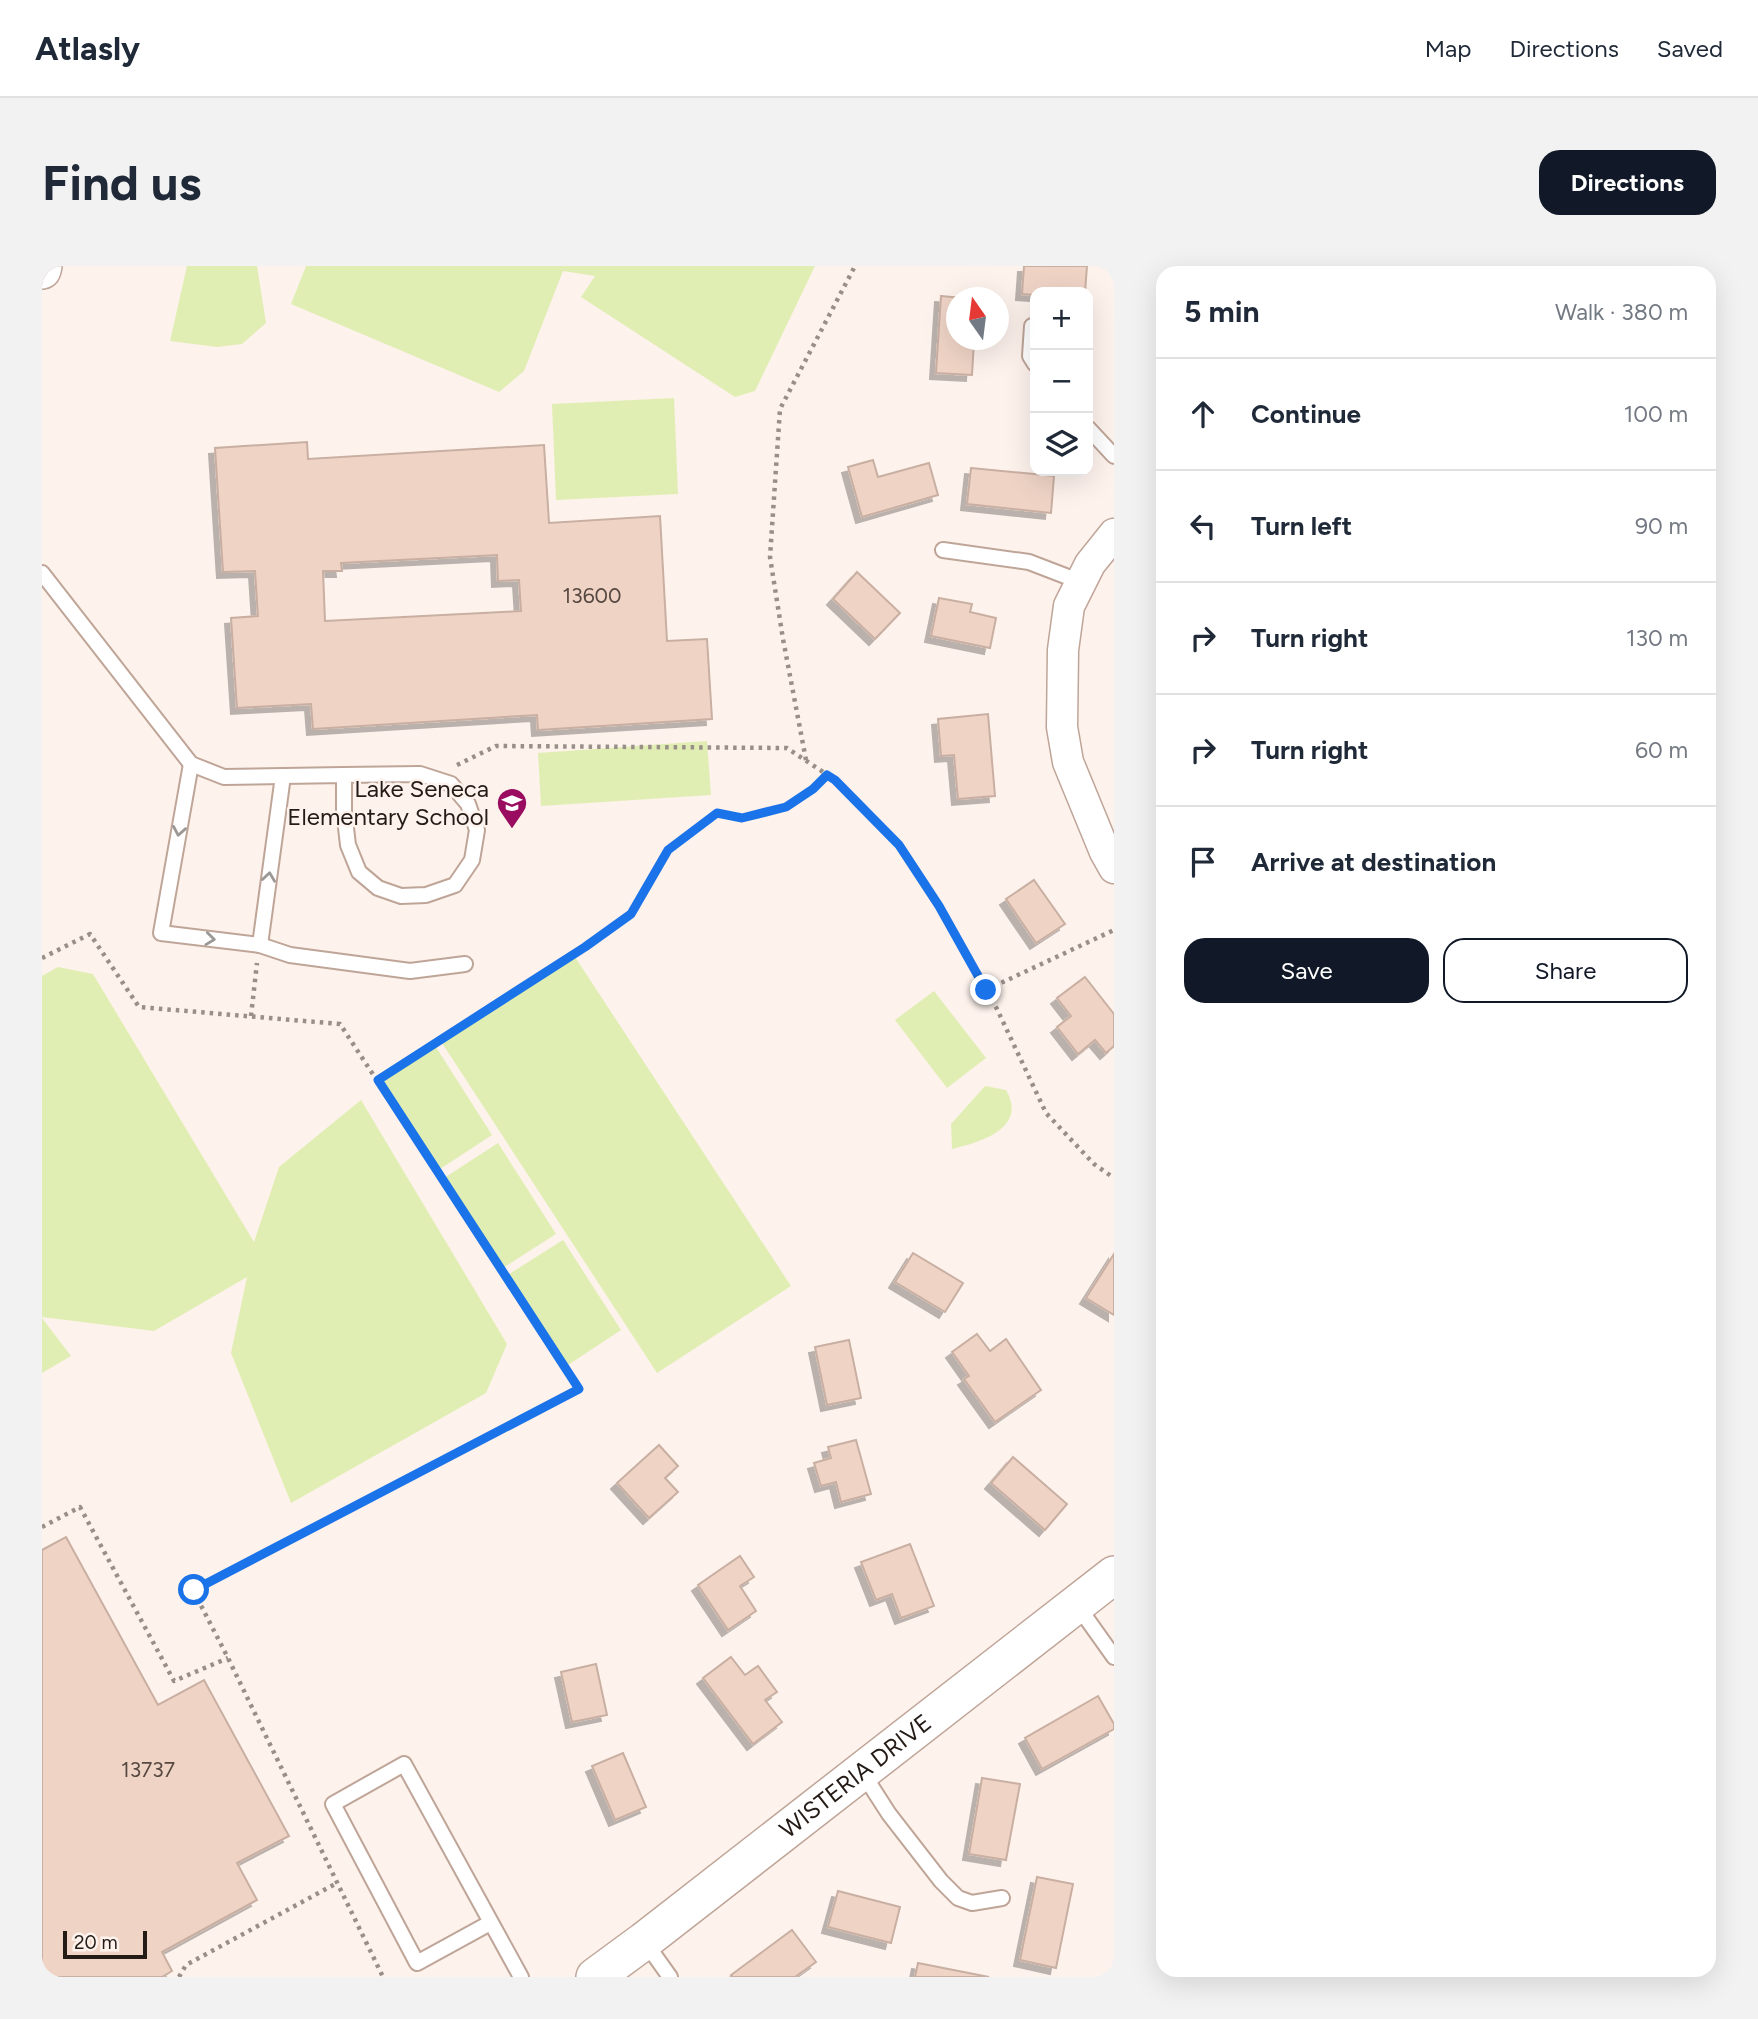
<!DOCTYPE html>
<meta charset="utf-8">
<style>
:root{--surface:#fff;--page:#f2f2f3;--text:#1f2937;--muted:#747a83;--line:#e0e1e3;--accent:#111827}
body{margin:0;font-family:Figtree,sans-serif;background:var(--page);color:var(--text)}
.controls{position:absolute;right:21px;top:21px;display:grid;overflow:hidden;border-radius:14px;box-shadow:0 7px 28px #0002}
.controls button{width:63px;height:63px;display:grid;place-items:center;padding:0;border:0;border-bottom:2px solid var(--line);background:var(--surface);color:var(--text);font:35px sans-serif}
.compass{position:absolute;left:904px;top:21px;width:63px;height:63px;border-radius:50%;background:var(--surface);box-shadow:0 7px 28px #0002;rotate:346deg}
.scale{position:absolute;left:21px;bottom:18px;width:84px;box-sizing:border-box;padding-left:7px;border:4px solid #241b16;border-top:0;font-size:19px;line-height:24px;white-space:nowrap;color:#241b16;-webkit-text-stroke:5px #fdf2ec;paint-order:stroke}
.stop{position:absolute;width:21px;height:21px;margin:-16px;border:5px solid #1a73e8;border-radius:50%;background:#fff}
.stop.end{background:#1a73e8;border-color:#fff;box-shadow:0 2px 7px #0008}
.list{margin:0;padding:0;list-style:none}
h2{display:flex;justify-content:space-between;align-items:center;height:91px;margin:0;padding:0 28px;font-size:30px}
h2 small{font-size:23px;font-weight:400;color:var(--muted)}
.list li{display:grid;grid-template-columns:46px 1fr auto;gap:21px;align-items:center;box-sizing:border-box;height:112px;padding:0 28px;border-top:2px solid var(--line)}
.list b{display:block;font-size:26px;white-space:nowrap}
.list em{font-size:23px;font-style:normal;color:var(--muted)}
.actions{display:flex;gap:14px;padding:21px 28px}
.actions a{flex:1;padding:16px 0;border:2px solid var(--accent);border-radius:21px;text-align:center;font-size:24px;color:var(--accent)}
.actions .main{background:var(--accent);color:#fff}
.icon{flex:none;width:38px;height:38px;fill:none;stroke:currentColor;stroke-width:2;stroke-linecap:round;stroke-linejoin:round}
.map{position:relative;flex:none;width:1072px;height:1711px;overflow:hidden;border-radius:21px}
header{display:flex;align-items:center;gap:42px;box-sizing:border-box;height:98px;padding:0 35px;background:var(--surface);border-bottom:2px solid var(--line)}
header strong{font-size:33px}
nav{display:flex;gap:38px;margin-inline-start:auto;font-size:24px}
.intro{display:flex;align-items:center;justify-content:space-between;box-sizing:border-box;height:168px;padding:0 42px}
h1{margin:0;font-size:49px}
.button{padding:18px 32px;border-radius:21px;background:var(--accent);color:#fff;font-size:24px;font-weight:700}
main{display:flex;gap:42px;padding:0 42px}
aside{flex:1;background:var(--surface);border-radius:21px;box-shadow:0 7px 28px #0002}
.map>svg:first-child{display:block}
.green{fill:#e1eeb3}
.building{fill:#efd4c6;stroke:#c9afa2;stroke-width:2;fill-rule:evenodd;filter:url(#shadow)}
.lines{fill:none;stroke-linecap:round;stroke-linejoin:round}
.service-casing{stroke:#bfa598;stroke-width:18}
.minor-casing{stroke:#bfa598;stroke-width:33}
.tertiary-casing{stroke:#bfa598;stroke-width:40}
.path{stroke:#998f89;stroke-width:4.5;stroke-dasharray:3.5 5;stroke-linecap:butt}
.service{stroke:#fff;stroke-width:14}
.minor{stroke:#fff;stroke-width:30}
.tertiary{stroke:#fff;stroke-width:37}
.oneway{stroke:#9c9896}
.route{stroke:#1a73e8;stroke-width:9}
.labels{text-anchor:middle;stroke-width:5;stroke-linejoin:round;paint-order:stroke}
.number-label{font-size:21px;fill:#574942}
.poi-label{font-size:24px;fill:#241b16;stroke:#fdf2ec;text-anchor:end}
.street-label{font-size:24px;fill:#241b16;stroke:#fdf2ec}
</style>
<header>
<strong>Atlasly</strong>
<nav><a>Map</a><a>Directions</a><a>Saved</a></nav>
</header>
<div class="intro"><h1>Find us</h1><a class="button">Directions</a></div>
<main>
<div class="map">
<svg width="1072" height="1711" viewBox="0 0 1072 1711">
<defs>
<filter id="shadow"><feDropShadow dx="-6" dy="6" stdDeviation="0" flood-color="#0004"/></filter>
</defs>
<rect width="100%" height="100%" fill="#fdf2ec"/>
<g class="green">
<polygon points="145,0 215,0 224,57 200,78 175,81 128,75"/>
<polygon points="264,0 773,0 713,125 693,131 539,31 553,10 521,5 482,105 457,126 249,38"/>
<polygon points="632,132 636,228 514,234 510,138"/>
<polygon points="665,475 669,529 499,540 496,487"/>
<polygon points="533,691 749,1020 615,1107 400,777"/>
<polygon points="16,701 51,708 212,976 237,901 319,834 465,1078 444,1127 249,1237 189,1087 205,1011 112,1065 0,1051 0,710"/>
<polygon points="892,725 944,792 905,822 853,754"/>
<polygon points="392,778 450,869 395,905 336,815"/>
<path d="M943,820L964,824C986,862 939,876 910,883L909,858Z"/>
<polygon points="456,877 514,968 458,1004 399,914"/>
<polygon points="521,974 579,1064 523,1101 464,1010"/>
<polygon points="0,1052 29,1090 0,1107"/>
</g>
<g class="building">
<polygon points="982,0 1045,0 1043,26 993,26 993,29 980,28"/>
<polygon points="899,30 921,32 914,32 914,74 932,74 930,109 894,107"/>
<path d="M265,176L266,193L502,179L507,257L618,250L625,375L665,373L670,453L496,464L495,449L271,463L269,438L195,442L189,352L216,350L213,305L181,306L173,182ZM455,289L456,315L477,314L479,345L283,355L281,305H300L299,297Z"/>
<polygon points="831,194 836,211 887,197 896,229 820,251 806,201"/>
<polygon points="929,202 1012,210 1009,247 925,238"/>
<polygon points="815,306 858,347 833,373 791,333"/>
<polygon points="897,332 930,338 928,346 954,352 948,382 889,370"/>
<polygon points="946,448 953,530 916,533 912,489 899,490 896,453"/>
<polygon points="992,614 1023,658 994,677 964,633"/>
<polygon points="1043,711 1072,748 1072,780 1064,787 1053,774 1036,788 1015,761 1029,750 1015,732"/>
<polygon points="871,987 921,1017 903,1046 853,1016"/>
<polygon points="1072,988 1072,1049 1044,1032"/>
<polygon points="935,1068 948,1085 964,1073 999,1124 953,1156 922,1113 927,1110 910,1086"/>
<polygon points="807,1074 819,1132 785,1139 773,1081"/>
<polygon points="814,1174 829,1228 799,1236 794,1216 779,1220 772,1197 789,1192 786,1181"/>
<polygon points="617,1179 636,1200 623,1212 636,1226 607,1252 575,1217"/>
<polygon points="971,1191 1025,1238 1003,1264 949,1217"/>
<polygon points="24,1271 116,1439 162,1414 247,1570 195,1597 215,1634 120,1686 130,1705 120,1711 0,1711 0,1284"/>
<polygon points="868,1278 892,1340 859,1352 850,1328 834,1334 819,1296"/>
<polygon points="698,1290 712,1311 698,1320 714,1345 686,1364 656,1319"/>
<polygon points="689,1391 703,1409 716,1400 735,1426 723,1434 740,1456 711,1478 661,1412"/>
<polygon points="554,1398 565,1449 530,1456 519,1406"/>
<polygon points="1056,1430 1072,1458 1072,1463 1000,1503 983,1472"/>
<polygon points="581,1487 604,1541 573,1554 550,1500"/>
<polygon points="940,1512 978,1518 964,1594 927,1588"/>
<polygon points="995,1611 1031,1618 1014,1702 978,1694"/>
<polygon points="796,1625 858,1641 849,1677 786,1661"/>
<polygon points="750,1664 774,1696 753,1711 691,1711 689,1709"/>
<polygon points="876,1697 947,1711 873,1711"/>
</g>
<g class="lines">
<g class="service-casing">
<g id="service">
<polyline points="990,60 988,90 993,98"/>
<polyline points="1046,162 1072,190"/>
<polyline points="901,284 987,296 1039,316"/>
<polyline points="0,307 149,498 182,511 302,509 378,508 409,518 426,538 435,564 430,594 413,619 384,629 359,630 336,622 317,606 306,579 302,545 302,509"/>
<polyline points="149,498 119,667 218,679 248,689 368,705 423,698"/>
<polyline points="218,679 241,510"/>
<polyline points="1035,1339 1072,1391"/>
<polyline points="820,1506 847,1548 899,1615 916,1632 930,1637 960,1632"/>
<polyline points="448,1657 375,1697 291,1538 362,1498 479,1711"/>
<polyline points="603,1676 628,1711"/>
</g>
</g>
<g class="minor-casing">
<polyline id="minor" points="1072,268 1048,298 1027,340 1021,384 1020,461 1026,496 1063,586 1072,602"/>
</g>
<g class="tertiary-casing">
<g id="tertiary">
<polyline points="0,4 1,0"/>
<path id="s1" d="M553,1711L602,1675L1072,1309"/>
</g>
</g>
<g class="path">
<polyline points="764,494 741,373 728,291 738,143 813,0"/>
<polyline points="415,499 454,480 745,482 793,514 857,579 896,641 955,743 1004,847 1052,898 1072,912"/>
<polyline points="0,692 48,668 97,741 298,758 537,1123 151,1324 186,1392 341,1711"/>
<polyline points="944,724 1072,664"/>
<polyline points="209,750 215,697"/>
<polyline points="336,815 543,681 589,648 626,584 675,547 700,552 744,541 771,523 785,509"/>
<polyline points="0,1261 38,1241 132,1415 186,1392"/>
<polyline points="137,1711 144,1699 295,1617"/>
</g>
<use href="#service" class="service"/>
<use href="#minor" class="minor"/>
<use href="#tertiary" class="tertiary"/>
</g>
<defs><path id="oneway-chevron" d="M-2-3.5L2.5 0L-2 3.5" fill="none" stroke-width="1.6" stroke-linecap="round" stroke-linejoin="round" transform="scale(1.75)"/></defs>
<g class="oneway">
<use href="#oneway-chevron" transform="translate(137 565) rotate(100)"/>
<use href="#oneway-chevron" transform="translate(227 611) rotate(-82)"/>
<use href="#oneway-chevron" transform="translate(168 673) rotate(7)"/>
</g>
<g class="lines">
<polyline class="route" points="152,1324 537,1123 336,814 543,681 589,648 626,584 675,547 700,552 744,541 771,523 785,509 793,514 857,579 897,640 944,724"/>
</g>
<defs>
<g id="school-pin" transform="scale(1.575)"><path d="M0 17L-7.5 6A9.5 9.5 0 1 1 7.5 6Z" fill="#990c5f" stroke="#fdf2ec"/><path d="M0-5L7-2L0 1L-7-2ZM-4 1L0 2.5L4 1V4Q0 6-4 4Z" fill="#fff"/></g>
</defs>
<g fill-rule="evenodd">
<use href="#school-pin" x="470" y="537"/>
</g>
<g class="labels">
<g class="number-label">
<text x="550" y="337">13600</text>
<text x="106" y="1511">13737</text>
</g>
<g class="poi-label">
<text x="447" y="531">Lake Seneca<tspan x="447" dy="28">Elementary School</tspan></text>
</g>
<g class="street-label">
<text dy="8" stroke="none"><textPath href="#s1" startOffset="329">WISTERIA DRIVE</textPath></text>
</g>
</g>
</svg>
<div class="controls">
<button>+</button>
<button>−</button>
<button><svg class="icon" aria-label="layers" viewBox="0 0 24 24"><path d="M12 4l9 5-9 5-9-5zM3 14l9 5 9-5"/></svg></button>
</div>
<svg class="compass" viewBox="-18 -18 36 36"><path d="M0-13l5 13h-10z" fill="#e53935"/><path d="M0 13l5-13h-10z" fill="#747a83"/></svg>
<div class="scale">20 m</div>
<div class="stop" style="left:152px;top:1324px"></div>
<div class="stop end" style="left:944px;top:724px"></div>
</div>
<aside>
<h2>5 min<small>Walk · 380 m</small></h2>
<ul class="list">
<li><svg class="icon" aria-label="ahead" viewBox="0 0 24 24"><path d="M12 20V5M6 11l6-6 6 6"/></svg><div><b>Continue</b></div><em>100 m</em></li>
<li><svg class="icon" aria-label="left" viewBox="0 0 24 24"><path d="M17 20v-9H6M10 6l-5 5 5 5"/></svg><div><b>Turn left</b></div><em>90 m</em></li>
<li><svg class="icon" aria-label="right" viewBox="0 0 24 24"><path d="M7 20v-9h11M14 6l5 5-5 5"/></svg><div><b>Turn right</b></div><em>130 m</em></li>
<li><svg class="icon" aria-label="right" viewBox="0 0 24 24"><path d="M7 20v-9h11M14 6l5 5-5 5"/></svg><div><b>Turn right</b></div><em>60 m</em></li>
<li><svg class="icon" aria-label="arrive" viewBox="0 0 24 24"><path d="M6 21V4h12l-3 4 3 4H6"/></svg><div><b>Arrive at destination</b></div></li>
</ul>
<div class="actions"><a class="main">Save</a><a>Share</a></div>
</aside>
</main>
